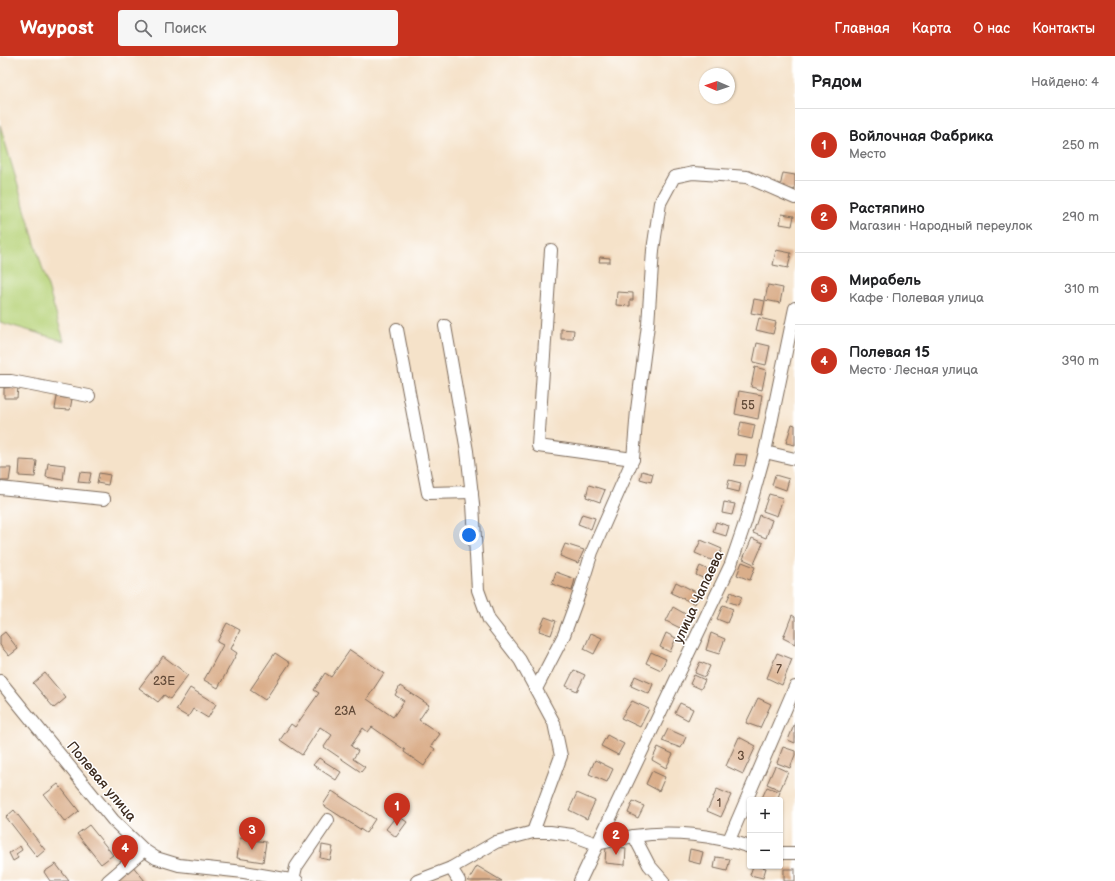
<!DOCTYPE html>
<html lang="ru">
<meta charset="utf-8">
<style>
:root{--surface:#fff;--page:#f6f6f6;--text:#202124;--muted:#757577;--line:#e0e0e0;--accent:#c8321e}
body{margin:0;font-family:"Balsamiq Sans",sans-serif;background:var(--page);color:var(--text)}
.controls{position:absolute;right:12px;bottom:12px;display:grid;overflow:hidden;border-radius:4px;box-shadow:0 1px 3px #0004}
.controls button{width:36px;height:36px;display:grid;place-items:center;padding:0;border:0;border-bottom:1px solid var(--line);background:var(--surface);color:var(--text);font:20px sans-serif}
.compass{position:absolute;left:699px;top:12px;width:36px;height:36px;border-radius:50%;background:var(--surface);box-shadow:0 1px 3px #0004;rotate:272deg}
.you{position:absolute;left:469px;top:479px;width:14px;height:14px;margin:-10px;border:3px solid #fff;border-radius:50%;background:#1a73e8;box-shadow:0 0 0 6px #1a73e833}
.badge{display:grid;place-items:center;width:26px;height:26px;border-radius:50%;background:var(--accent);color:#fff;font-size:13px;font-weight:700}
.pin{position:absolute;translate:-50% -33px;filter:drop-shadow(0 1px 2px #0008)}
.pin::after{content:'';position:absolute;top:21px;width:14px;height:12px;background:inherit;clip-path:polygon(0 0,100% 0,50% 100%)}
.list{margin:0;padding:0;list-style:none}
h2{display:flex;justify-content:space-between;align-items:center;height:52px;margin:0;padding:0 16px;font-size:17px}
h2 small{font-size:13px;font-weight:400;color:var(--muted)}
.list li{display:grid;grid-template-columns:26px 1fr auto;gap:12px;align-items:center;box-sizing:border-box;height:72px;padding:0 16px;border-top:1px solid var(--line)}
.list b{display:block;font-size:15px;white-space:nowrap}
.list p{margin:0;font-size:13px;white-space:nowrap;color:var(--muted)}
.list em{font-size:13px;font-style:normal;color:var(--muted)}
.icon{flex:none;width:22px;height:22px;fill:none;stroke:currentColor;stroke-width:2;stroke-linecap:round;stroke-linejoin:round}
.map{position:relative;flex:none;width:795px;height:825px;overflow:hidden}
header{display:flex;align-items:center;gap:24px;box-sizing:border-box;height:56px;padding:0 20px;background:var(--accent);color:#fff}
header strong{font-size:19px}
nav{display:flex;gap:22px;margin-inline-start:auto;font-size:14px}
.search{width:280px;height:36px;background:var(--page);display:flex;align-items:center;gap:10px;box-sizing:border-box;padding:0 14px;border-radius:4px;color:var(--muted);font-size:15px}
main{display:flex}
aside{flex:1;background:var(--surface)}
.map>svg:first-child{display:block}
.green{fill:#b7d379;stroke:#797e4c}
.building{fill:#daae8a}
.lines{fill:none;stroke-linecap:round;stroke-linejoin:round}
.minor-casing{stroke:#7c6a5a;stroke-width:14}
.minor{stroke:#fff;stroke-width:12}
.labels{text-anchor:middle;stroke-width:3;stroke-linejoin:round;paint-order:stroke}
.number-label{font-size:12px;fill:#634b39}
.street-label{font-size:14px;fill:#3b2a1e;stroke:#fff}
</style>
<header>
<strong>Waypost</strong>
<div class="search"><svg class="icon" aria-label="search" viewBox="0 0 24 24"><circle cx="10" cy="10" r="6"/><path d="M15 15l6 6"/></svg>Поиск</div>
<nav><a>Главная</a><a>Карта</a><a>О нас</a><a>Контакты</a></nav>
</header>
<main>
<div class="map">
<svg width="795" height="825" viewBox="0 0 795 825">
<rect width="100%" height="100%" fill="#fff"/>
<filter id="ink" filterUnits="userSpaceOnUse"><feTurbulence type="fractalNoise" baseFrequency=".025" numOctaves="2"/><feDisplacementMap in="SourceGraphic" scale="8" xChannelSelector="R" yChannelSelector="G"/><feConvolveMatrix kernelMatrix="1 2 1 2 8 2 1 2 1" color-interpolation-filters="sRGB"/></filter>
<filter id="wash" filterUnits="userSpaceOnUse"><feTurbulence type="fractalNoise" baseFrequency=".012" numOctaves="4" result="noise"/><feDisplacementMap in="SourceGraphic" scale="16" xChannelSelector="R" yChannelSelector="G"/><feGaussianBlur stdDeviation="0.9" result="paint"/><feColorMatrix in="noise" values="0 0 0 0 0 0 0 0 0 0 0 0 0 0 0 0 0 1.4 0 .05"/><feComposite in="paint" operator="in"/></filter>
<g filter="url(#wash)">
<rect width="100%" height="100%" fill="#f5e2c9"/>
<polygon class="green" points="0,69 64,285 0,266"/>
<g id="blocks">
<g class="building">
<polygon points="783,117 795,119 795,134 780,131"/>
<polygon points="782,158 794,160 792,170 780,168"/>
<polygon points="776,194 791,197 788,212 773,209"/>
<polygon points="600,201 610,202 610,206 599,206"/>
<polygon points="768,229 783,232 780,247 765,244"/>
<polygon points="617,236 633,237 633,244 630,244 630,250 616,249"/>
<polygon points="754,243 765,245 762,259 751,257"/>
<polygon points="759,262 776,266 773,278 756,274"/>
<polygon points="561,273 574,274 573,283 561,283"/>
<polygon points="757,287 770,290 766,309 753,306"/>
<polygon points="755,311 766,314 762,334 751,331"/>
<polygon points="18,331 17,342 4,342 4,332"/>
<polygon points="739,335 762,339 758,363 735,358"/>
<polygon points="57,341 72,343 70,354 55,353"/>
<polygon points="741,366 755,369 752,383 738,380"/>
<polygon points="792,368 795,369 795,389 786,387"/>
<polygon points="736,398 747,399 745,410 734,409"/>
<polygon points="20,404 37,405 35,421 19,420"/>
<polygon points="48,407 65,409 63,424 46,421"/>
<polygon points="0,412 11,412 9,425 0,425"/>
<polygon points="642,415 653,418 651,426 640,423"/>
<polygon points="80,416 91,417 89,427 78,426"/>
<polygon points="99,417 110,419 108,429 97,427"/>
<polygon points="775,419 789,423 786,434 772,429"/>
<polygon points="729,424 741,427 739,436 727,433"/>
<polygon points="589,429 605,434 600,446 586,441"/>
<polygon points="769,438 783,442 777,460 763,455"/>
<polygon points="724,446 735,448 732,459 722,457"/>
<polygon points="582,458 595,462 591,473 578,468"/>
<polygon points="759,459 772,464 766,482 753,477"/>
<polygon points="716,466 729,470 726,480 713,476"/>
<polygon points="752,482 763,487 754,508 743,503"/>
<polygon points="701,484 722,493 716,506 695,497"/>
<polygon points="565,488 584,494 578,507 560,500"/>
<polygon points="742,506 755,511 750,524 737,519"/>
<polygon points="700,510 711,515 707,524 696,519"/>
<polygon points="556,516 575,523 572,535 552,528"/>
<polygon points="676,526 700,538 695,548 671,537"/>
<polygon points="731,536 742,541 738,549 727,545"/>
<polygon points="723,549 733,553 727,567 717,563"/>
<polygon points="673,551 689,560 682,573 666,565"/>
<polygon points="792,559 795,561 795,588 783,582"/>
<polygon points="545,561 556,565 551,579 539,575"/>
<polygon points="227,567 240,574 231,593 237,597 218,632 204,624 223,589 217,586"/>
<polygon points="5,576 18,593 9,600 0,589 0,580"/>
<polygon points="591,577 602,582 594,598 584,593"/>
<polygon points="666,577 676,582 670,596 660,591"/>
<polygon points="711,577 725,583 719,598 706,594"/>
<polygon points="350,594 384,617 367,643 393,661 404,645 395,639 400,630 429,649 419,664 440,678 431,690 435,693 424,710 404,696 405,694 372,671 368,676 363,672 351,690 358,695 353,703 365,711 361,716 324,691 332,679 320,671 302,699 280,684 291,668 295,671 319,637 314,634 325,617 331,621"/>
<polygon points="651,596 666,603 661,614 646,607"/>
<polygon points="275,597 290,607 265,644 250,634"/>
<polygon points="777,597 792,603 782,629 767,622"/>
<polygon points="163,600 188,619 170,643 164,639 158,646 139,632"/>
<polygon points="700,606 710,610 705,621 695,617"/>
<polygon points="574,614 585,619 577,635 566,630"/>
<polygon points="45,617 66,642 54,652 33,627"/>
<polygon points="694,619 705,624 701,633 690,628"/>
<polygon points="635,620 653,628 649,638 631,630"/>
<polygon points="190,632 216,648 208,662 193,653 188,661 176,654"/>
<polygon points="758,642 771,648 760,672 746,667"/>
<polygon points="632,645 649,653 640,671 621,662"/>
<polygon points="680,647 693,653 688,664 675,657"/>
<polygon points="795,667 795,687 788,684"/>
<polygon points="668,673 686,681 681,692 662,685"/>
<polygon points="607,679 624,688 618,699 601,690"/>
<polygon points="739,681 756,690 743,718 726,710"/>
<polygon points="658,691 673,698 666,712 652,704"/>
<polygon points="783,691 795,695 795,699 790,712 777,707"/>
<polygon points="319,702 341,716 336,724 313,709"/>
<polygon points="595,704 613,713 607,726 589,718"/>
<polygon points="775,710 788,716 780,734 767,728"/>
<polygon points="652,715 665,721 659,735 646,728"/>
<polygon points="58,728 79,755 65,766 44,739"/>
<polygon points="767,731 780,736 777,744 761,744"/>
<polygon points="717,733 731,739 721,761 707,755"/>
<polygon points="332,735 375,763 366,777 323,749"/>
<polygon points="577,737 595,745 587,763 569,754"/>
<polygon points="633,745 644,750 638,762 628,757"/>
<polygon points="14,754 45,794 37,801 6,761"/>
<polygon points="397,759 407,766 396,781 386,773"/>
<polygon points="89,769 113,799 101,808 77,778"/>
<polygon points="244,772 261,775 259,782 243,778"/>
<polygon points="240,782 266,786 263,806 237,802"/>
<polygon points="322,789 333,791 330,804 320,802"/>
<polygon points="20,790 22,794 16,798 18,802 13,805 9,797"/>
<polygon points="606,790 626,792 625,809 605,807"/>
<polygon points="690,793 703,796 700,808 688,805"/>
<polygon points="716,801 730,803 727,815 714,812"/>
<polygon points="127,803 145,825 108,825"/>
<polygon points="56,808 69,825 50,825 44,816"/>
<polygon points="477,810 502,825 468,825"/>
<polygon points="753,810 766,812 763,822 750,819"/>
<rect x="784" y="813" width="11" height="12"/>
</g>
</g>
</g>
<g filter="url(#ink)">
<use href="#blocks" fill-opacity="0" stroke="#7c6a5a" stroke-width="1"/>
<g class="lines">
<g class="minor-casing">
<g id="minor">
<polyline points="551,194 538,390 633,403"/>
<polyline points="445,270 467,395 473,448 478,534 489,564 520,604 554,667 561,700 533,776"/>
<polyline points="397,273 428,437 472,436"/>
<polyline points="0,325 11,325 89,340"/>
<polyline points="765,396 795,403"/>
<polyline points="0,432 104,443"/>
<polyline points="0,625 113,764 144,794 156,802 179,809 244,816 297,825"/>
<polyline points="536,633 564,579 579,538 592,496 633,403 637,354 648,269 653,194 660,147 674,121 693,117 747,121 795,142"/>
<polyline points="634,780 649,809 663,825"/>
<polyline points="729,784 795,631"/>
<path d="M597,788C609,785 622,782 634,780C672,774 714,779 750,791"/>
<polyline points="780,797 795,797"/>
<polyline points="451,812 459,825"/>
<polyline points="293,824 296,811 328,764"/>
<polyline points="108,825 144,794"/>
<polyline points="417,825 451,812 496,786 533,776 550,776 572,779 597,788"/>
<polyline points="580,825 731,508 746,464 765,396 795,252"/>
</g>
</g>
<use href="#minor" class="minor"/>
</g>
</g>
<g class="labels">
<g class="number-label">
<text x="748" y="353">55</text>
<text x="779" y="617">7</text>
<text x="164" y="629">23Е</text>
<text x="345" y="659">23А</text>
<text x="741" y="704">3</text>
<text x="719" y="751">1</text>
</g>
<g class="street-label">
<text transform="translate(698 541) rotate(-65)" y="5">улица Чапаева</text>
<text transform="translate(102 725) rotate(50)" y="5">Полевая улица</text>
</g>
</g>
</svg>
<div class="controls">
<button>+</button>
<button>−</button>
</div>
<svg class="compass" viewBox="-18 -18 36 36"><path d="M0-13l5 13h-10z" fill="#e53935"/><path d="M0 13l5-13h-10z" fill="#757577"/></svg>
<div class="you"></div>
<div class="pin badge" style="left:397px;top:770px">1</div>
<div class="pin badge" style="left:616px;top:799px">2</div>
<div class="pin badge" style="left:252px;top:794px">3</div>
<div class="pin badge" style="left:125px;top:812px">4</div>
</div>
<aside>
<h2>Рядом<small>Найдено: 4</small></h2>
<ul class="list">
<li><span class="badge">1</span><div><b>Войлочная Фабрика</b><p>Место</p></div><em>250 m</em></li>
<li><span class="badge">2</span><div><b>Растяпино</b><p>Магазин · Народный переулок</p></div><em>290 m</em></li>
<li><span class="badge">3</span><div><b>Мирабель</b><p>Кафе · Полевая улица</p></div><em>310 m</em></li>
<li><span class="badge">4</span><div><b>Полевая 15</b><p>Место · Лесная улица</p></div><em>390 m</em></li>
</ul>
</aside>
</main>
